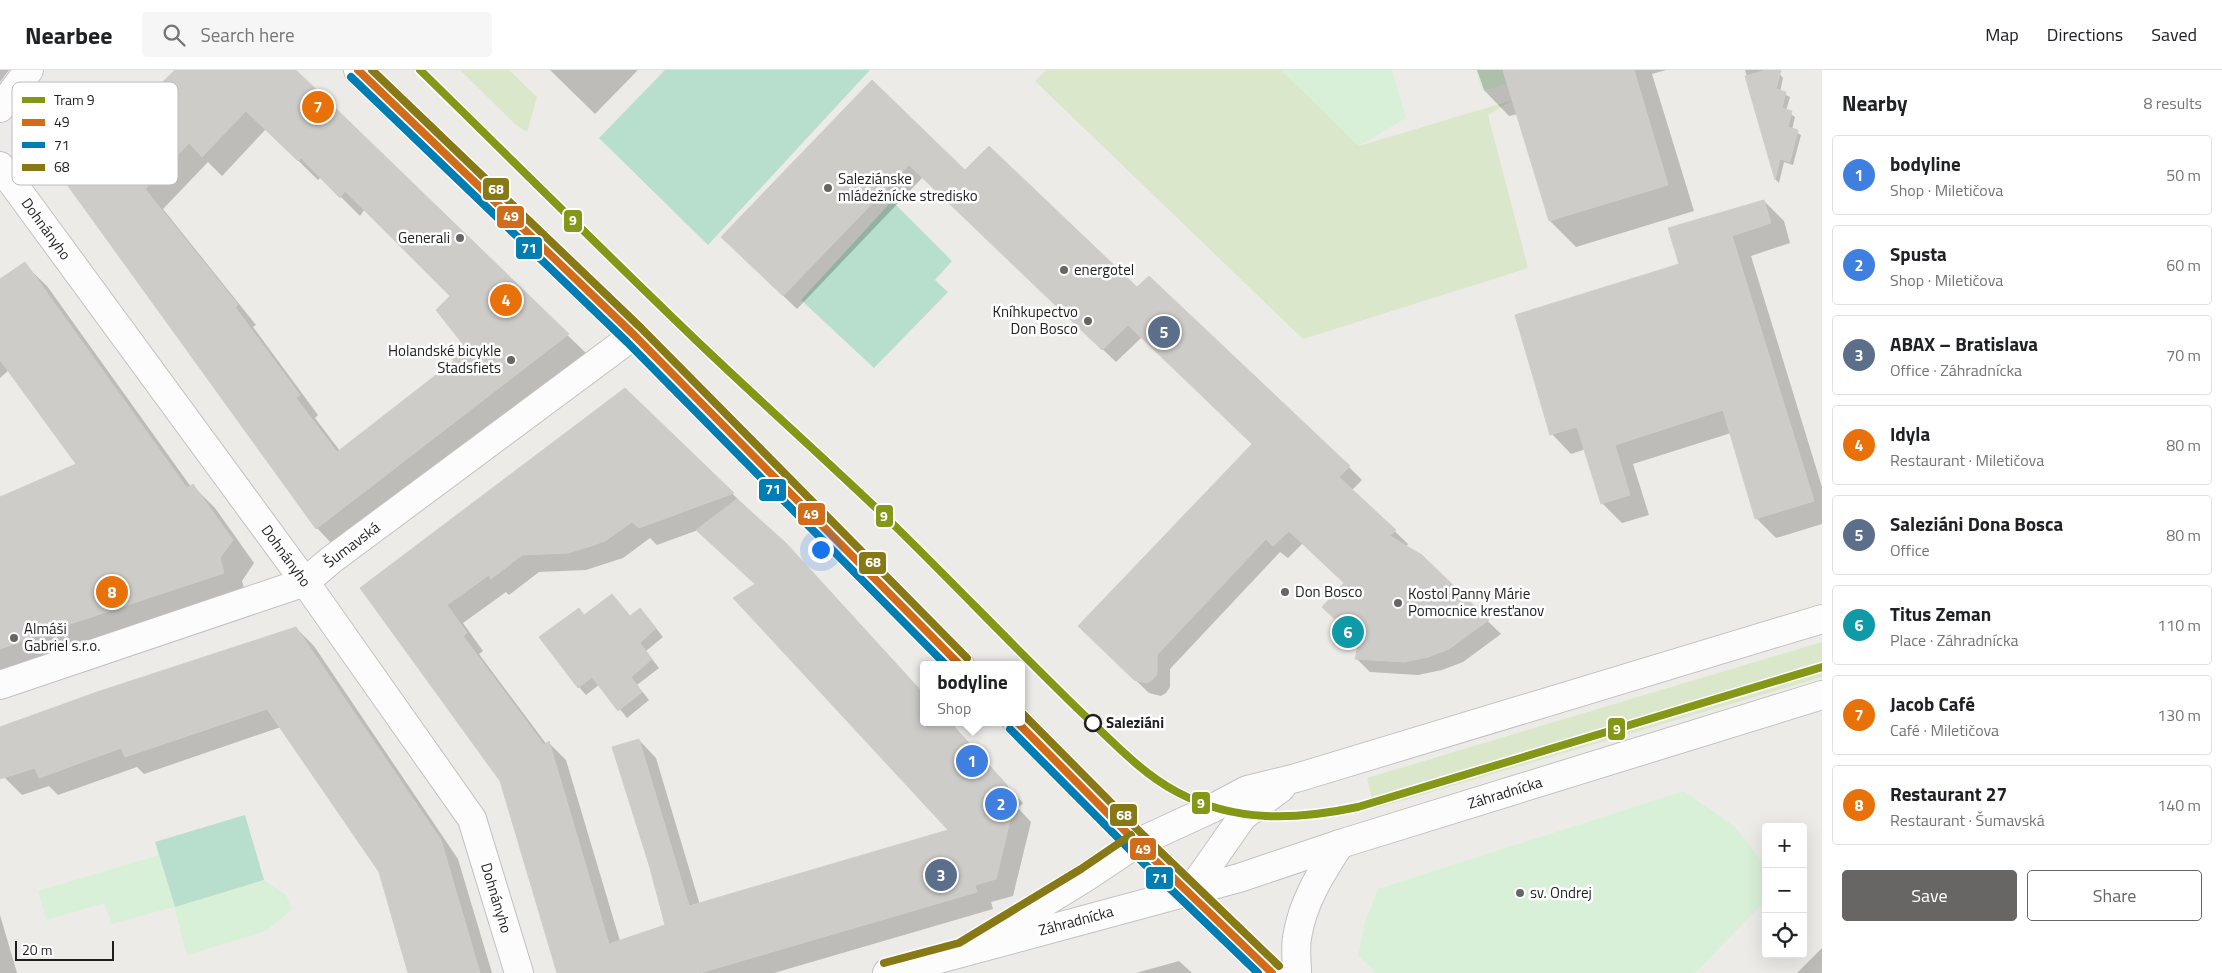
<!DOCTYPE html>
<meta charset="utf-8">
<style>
:root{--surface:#fff;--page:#f6f6f6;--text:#202124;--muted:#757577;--line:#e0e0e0;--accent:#676665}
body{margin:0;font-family:"Titillium Web",sans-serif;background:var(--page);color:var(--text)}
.controls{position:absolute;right:15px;bottom:15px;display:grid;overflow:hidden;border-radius:5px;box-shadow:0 5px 20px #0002}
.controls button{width:45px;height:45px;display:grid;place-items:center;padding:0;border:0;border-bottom:1px solid var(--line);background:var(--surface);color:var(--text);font:25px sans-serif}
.scale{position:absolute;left:15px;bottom:12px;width:99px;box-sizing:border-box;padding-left:5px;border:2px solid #1f1f1f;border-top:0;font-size:14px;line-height:18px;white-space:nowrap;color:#1f1f1f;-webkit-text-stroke:4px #fff;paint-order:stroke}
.you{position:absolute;left:820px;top:479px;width:18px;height:18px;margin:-12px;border:4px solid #fff;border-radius:50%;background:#1a73e8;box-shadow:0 0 0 8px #1a73e833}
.badge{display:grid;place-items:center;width:32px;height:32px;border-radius:50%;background:var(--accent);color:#fff;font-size:16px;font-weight:700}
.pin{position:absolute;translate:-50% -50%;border:2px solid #fff;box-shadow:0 1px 5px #0006}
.popup{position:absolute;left:920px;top:591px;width:105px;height:65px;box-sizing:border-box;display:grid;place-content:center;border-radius:5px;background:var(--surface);filter:drop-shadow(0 1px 4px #0005);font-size:16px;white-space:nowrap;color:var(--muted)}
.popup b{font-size:19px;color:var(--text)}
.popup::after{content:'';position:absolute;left:50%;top:100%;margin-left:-10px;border:10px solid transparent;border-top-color:var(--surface)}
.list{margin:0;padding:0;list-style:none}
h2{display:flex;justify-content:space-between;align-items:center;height:65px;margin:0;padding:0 20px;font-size:21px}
h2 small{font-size:16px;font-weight:400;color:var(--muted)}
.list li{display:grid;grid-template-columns:32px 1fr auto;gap:15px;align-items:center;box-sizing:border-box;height:80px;margin:0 10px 10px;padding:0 10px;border:1px solid var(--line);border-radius:5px}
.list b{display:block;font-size:19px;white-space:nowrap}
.list p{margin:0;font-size:16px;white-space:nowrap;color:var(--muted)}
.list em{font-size:16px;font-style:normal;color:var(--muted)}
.actions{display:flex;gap:10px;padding:15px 20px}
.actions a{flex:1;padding:11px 0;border:1px solid var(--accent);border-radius:5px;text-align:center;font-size:18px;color:var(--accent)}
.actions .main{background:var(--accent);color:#fff}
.icon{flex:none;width:28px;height:28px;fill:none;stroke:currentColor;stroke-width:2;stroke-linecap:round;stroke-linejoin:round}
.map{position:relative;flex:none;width:1822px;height:903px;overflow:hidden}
header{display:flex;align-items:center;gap:30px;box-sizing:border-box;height:70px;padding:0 25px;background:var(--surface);border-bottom:1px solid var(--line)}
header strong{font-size:24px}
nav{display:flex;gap:28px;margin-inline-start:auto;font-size:18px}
.search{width:350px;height:45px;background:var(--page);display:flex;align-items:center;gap:12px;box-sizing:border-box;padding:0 18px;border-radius:5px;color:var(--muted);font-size:19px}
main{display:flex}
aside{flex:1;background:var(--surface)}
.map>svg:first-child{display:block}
.grass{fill:#dae7ca}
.park{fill:#d9f0d8}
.pitch{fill:#b8dfcd}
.shadow{fill:#0003;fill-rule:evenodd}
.building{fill:#ceccc9;stroke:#d0cdca;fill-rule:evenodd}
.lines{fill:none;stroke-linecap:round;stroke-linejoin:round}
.minor-casing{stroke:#c3c2c0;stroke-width:30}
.tertiary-casing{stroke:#c3c2c0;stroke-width:30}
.minor{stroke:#fcfcfc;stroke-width:28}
.tertiary{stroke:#fcfcfc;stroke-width:28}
.bus-1-casing{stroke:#fff;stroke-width:11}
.bus-2-casing{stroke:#fff;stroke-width:11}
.bus-3-casing{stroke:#fff;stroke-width:11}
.bus-1{stroke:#d16c1a;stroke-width:8}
.bus-2{stroke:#007db3;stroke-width:8}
.bus-3{stroke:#887917;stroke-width:8}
.tram-1-casing{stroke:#fff;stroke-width:11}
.tram-1{stroke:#849717;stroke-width:8}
.poi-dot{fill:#676665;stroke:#fff;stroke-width:2}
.stop-dot{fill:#fff;stroke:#1f1f1f;stroke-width:2.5}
.labels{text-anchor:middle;stroke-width:5;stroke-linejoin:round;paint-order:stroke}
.poi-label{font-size:15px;fill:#1f1f1f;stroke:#fff;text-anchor:start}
.street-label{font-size:15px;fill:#1f1f1f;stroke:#fff}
.stop-label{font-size:15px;font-weight:bold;fill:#1f1f1f;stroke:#fff;text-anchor:start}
.key{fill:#fff;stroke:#bcbcbc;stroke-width:1}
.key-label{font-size:14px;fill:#1f1f1f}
.line-badge{stroke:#fff;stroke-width:2}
.badge-label{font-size:14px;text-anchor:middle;font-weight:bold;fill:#fff}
</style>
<header>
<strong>Nearbee</strong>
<div class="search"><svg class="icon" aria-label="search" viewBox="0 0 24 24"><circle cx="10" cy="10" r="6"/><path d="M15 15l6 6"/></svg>Search here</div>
<nav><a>Map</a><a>Directions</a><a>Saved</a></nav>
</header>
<main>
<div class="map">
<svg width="1822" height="903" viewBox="0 0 1822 903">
<rect width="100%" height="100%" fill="#edebe8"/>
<g class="grass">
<polygon points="460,0 509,0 537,27 527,62 515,54"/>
<polygon points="1046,0 1281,0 1359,76 1513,30 1488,45 1528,198 1303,269 1035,11"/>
<polygon points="1822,572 1822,607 1374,739 1367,708"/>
</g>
<g class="park">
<polygon points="1281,0 1392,0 1406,48 1359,76"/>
<polygon points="1476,0 1553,0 1482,21"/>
<polygon points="1684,721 1735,757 1766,796 1766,830 1695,903 1376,903 1358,886 1365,852 1378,819"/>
<polygon points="159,785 175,837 264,810 286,825 292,840 266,861 187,885 174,837 112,854 104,833 46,850 38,821"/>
</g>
<g class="pitch">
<polygon points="665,0 870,0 708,175 599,68"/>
<polygon points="892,131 952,191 935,210 948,222 874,298 801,230"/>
<polygon points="245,745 264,810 175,837 155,772"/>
</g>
<g class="shadow">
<polygon points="0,0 9,0 0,12"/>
<path d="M178,0H293L587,284L336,478L317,458L64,109ZM266,59L318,110L321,107L360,146L365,139L452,226L463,273L456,291L340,381L315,348L318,345L253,257L256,255L163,139L208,92L222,106Z"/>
<polygon points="550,0 638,0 595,44"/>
<polygon points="1477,0 1666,0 1652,4 1694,141 1576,177 1550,151 1518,44 1509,46 1484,20"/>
<polygon points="1745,0 1776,0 1783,8 1780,22 1790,27 1786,41 1795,47 1792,60 1801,65 1793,95 1784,92 1779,113 1776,110"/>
<polygon points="872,12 965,102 1137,219 1349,397 1362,410 1352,420 1408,474 1406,477 1421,486 1501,564 1463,592 1442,600 1418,605 1370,602 1357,589 1360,572 1346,514 1303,473 1288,488 1280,482 1170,599 1170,617 1166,623 1161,626 1149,623 1093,569 1253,374 1142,267 1116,292 923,107 797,239 736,180"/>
<polygon points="1764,131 1784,151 1790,173 1751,186 1822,417 1822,454 1776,468 1756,448 1731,363 1633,394 1649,445 1622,453 1602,433 1586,379 1571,384 1552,364 1680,195"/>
<polygon points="24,194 47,216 191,417 193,416 215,438 254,493 242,511 246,525 0,608 0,428 78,395 9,300 0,308 0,208 1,209"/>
<path d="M625,320L803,492L923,623V652H950L1023,733L1018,738L1031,752L1013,826L991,832L993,839L774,903H559L501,710L361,519ZM698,460L756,514L950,761L700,835L656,688L639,670L666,856L620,871L566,690L549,673L547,675L479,584L483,581L463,553L506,522L509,525L539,502L586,500L623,488L650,468L657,475Z"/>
<polygon points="612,525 631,547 647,547 663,567 646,581 659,598 637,615 649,630 627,648 600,614 586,625 579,617 585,546"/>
<polygon points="296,558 314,576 458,789 492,903 409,903 380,802 281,657 144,704 137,697 58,725 49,716 22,725 4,707 0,696 0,658"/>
<polygon points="0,845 17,903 0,903"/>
<polygon points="1822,878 1822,903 1797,903"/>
<polygon points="1179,891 1192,903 1136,903"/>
</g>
<g class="building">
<path d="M175,0H296L569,264L316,459L63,109ZM246,41L298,91L301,88L340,128L345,121L450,226L436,240L462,273L448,283L454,291L337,382L296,328L300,325L235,237L238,235L145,119L189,73L202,87Z"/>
<polygon points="1503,0 1634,0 1668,115 1549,151"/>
<polygon points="1767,0 1781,0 1776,19 1786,22 1782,38 1792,41 1788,57 1798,60 1790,92 1780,89 1775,110 1745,6"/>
<polygon points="872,10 965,100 989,76 1137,217 1149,206 1350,396 1339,407 1396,460 1390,466 1422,485 1489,550 1449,579 1428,587 1404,592 1355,589 1359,572 1322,537 1344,513 1289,461 1273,476 1266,469 1157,585 1157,604 1153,609 1147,613 1134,610 1078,556 1252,374 1128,255 1102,280 909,95 783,226 721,167"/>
<polygon points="1764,130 1771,153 1732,166 1814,431 1755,449 1723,340 1615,375 1630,425 1601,434 1577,357 1550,365 1515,245 1679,194 1668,158"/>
<polygon points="25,192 187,418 193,414 233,470 220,488 224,503 52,560 0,579 0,427 76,394 0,290 0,209"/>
<polygon points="625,318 734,423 639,458 632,452 605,471 591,476 568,483 522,485 491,509 489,505 447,535 467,563 463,566 544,675 549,671 609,874 665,855 650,798 612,677 639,669 689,836 948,760 733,528 755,514 696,460 737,429 786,473 923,623 923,652 950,652 1007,715 1002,720 1014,734 996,809 975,815 977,822 700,903 557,903 500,711 360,518"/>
<polygon points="612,524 630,546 640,538 656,558 640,573 652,589 631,607 642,622 618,641 592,607 578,618 539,567 579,538 584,545"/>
<polygon points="296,557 441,770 480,903 408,903 379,802 267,639 125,687 121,678 39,708 35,698 0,709 0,657 97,622"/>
</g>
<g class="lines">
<g class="minor-casing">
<g id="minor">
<polyline points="0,38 29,0"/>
<polyline points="0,96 305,512 472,749 519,903"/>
<polyline points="0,615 305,512 331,490 634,265"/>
</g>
</g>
<g class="tertiary-casing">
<g id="tertiary">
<polyline points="358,0 634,265 960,595"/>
<polyline points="1017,652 1137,773 1272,903"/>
<polyline points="1189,823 1243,746 1281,718"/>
<polyline points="990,866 1086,807 1137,773 1213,738 1247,720 1296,708 1822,549"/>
<polyline points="887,903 1239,808 1340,774 1822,625"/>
<path d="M1297,903C1297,892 1295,879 1297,868C1302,833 1321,803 1340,774"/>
</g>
</g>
<use href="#minor" class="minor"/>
<use href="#tertiary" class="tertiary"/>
<g class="bus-1-casing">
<g id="bus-1">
<polyline points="358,0 634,265 960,595"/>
<polyline points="1017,652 1137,773 1272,903"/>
</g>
</g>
<g class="bus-2-casing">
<g id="bus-2">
<polyline points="351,7 627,272 946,595"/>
<polyline points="1010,659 1130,780 1258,903"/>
</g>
</g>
<g class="bus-3-casing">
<g id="bus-3">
<polyline points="372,0 641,258 967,588"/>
<polyline points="1024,645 1144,766 1279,896"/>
<polyline points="884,893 959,873 1081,799 1131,765"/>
</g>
</g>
<use href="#bus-1" class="bus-1"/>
<use href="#bus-2" class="bus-2"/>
<use href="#bus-3" class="bus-3"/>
<g class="tram-1-casing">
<path id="tram-1" d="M420,0C513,91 605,183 699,273C765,336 833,396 898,459C960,520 1020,583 1082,643C1112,671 1141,703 1177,722C1235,753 1296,750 1358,737L1822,597"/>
</g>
<use href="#tram-1" class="tram-1"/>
</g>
<g class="poi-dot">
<circle cx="828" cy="118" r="5"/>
<circle cx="460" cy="168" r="5"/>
<circle cx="1064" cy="200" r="5"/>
<circle cx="1088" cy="251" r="5"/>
<circle cx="511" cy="290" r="5"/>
<circle cx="1285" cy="522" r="5"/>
<circle cx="1398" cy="533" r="5"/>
<circle cx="14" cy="568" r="5"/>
<circle cx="1520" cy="823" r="5"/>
</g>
<circle class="stop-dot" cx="1093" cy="653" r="8"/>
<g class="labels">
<g class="poi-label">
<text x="838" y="114">Saleziánske<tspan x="838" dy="17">mládežnícke stredisko</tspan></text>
<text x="450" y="173" text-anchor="end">Generali</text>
<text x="1074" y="205">energotel</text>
<text x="1078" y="247" text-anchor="end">Kníhkupectvo<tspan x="1078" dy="17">Don Bosco</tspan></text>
<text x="501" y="286" text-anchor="end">Holandské bicykle<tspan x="501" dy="17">Stadsfiets</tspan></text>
<text x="1295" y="527">Don Bosco</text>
<text x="1408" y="529">Kostol Panny Márie<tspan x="1408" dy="17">Pomocnice kresťanov</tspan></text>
<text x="24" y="564">Almáši<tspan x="24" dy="17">Gabriel s.r.o.</tspan></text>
<text x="1530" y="828">sv. Ondrej</text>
</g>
<g class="street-label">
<text transform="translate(46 159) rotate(54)" y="5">Dohnányho</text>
<text transform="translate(352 475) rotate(-37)" y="5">Šumavská</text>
<text transform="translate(286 486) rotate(54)" y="5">Dohnányho</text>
<text transform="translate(1505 723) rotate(-17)" y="5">Záhradnícka</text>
<text transform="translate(496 828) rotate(73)" y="5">Dohnányho</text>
<text transform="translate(1076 851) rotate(-15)" y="5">Záhradnícka</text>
</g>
<g class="stop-label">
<text x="1106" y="658">Saleziáni</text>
</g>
</g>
<rect x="12" y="12" width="166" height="103" rx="8" class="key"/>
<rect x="22" y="27" width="23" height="6" fill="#849717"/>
<rect x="22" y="49" width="23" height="7" fill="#d16c1a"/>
<rect x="22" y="72" width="23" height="6" fill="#007db3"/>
<rect x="22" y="94" width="23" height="7" fill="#887917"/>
<g class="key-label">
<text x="54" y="35">Tram 9</text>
<text x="54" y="57">49</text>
<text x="54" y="80">71</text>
<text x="54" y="102">68</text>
</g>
<g class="line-badge">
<rect x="482" y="107" width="28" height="24" rx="5" fill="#887917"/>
<rect x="496" y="135" width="29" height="24" rx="5" fill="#d16c1a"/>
<rect x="563" y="139" width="20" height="24" rx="5" fill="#849717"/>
<rect x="515" y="166" width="28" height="24" rx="5" fill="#007db3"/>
<rect x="758" y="408" width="29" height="24" rx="5" fill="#007db3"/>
<rect x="797" y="432" width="29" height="24" rx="5" fill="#d16c1a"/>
<rect x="875" y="434" width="19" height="24" rx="5" fill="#849717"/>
<rect x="858" y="481" width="29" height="24" rx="5" fill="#887917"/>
<rect x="1607" y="647" width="19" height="24" rx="5" fill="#849717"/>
<rect x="1191" y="721" width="20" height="24" rx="5" fill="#849717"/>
<rect x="1109" y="733" width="29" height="24" rx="5" fill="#887917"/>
<rect x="1129" y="767" width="28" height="24" rx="5" fill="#d16c1a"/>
<rect x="1145" y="796" width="29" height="24" rx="5" fill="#007db3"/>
</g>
<g class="badge-label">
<text x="496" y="124">68</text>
<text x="511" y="151">49</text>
<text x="573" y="155">9</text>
<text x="529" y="183">71</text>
<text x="773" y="424">71</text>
<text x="811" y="449">49</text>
<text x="884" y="451">9</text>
<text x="873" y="497">68</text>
<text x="1617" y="664">9</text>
<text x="1201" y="738">9</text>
<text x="1124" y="750">68</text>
<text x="1143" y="784">49</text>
<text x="1160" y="813">71</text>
</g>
</svg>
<div class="controls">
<button>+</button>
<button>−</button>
<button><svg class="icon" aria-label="locate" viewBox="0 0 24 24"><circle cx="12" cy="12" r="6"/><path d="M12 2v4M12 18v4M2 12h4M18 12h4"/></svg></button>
</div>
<div class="scale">20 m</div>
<div class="you"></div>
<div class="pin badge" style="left:972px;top:691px;background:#3f7fe0">1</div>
<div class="popup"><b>bodyline</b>Shop</div>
<div class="pin badge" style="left:1001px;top:734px;background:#3f7fe0">2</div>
<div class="pin badge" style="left:941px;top:805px;background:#5c6f8a">3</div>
<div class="pin badge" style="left:506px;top:230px;background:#e8710a">4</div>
<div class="pin badge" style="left:1164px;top:262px;background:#5c6f8a">5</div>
<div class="pin badge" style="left:1348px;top:562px;background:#0f9aa8">6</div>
<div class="pin badge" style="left:318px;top:37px;background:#e8710a">7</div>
<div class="pin badge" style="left:112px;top:522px;background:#e8710a">8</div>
</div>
<aside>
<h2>Nearby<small>8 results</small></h2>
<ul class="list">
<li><span class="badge" style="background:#3f7fe0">1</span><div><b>bodyline</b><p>Shop · Miletičova</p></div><em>50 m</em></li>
<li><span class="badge" style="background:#3f7fe0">2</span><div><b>Spusta</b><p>Shop · Miletičova</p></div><em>60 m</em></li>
<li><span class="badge" style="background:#5c6f8a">3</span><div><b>ABAX – Bratislava</b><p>Office · Záhradnícka</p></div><em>70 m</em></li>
<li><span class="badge" style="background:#e8710a">4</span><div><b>Idyla</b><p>Restaurant · Miletičova</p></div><em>80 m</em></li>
<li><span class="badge" style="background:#5c6f8a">5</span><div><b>Saleziáni Dona Bosca</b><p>Office</p></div><em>80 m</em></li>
<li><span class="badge" style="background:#0f9aa8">6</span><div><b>Titus Zeman</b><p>Place · Záhradnícka</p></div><em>110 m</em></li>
<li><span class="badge" style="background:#e8710a">7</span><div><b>Jacob Café</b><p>Café · Miletičova</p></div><em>130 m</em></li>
<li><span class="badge" style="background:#e8710a">8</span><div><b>Restaurant 27</b><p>Restaurant · Šumavská</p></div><em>140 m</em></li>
</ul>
<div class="actions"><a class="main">Save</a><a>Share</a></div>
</aside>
</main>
